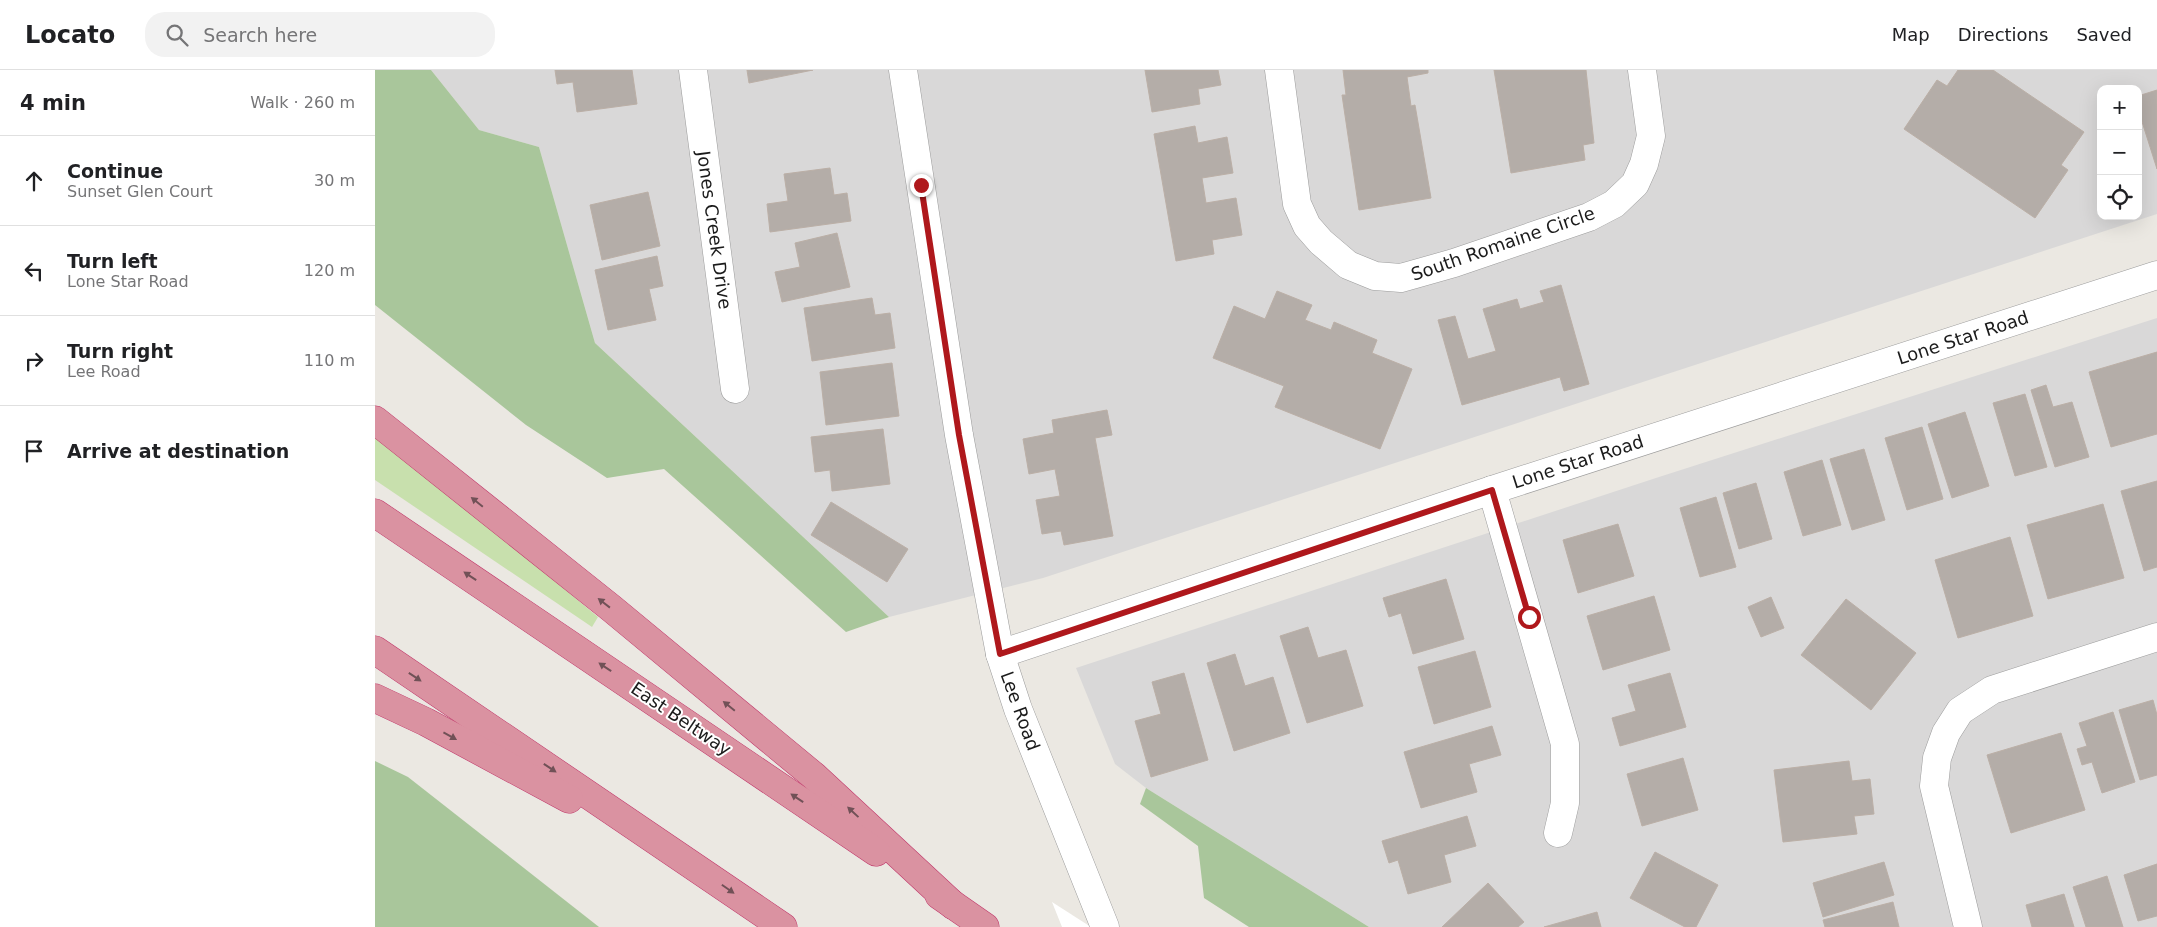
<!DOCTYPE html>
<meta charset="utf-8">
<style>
:root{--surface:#fff;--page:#f2f2f2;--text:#202124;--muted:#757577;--line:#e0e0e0}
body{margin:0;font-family:"DejaVu Sans",sans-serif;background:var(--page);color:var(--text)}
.controls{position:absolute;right:15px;top:15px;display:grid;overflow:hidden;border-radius:10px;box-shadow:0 5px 20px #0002}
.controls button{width:45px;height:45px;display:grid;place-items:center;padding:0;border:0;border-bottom:1px solid var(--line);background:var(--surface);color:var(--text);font:25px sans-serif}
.stop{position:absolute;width:15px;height:15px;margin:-11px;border:4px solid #af181c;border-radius:50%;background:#fff}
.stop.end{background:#af181c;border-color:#fff;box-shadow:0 1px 5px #0008}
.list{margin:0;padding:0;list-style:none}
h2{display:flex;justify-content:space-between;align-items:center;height:65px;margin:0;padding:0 20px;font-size:21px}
h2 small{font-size:16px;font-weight:400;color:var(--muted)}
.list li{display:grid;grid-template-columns:32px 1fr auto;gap:15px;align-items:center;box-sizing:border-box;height:90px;padding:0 20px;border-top:1px solid var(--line)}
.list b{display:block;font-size:19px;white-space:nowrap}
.list p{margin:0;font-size:16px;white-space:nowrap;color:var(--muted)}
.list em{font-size:16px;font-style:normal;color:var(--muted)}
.icon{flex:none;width:28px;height:28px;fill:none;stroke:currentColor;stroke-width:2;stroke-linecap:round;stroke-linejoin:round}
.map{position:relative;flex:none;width:1782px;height:857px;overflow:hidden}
header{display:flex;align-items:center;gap:30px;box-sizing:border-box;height:70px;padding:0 25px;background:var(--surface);border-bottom:1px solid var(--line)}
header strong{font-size:24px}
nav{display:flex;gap:28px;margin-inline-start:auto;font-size:18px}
.search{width:350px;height:45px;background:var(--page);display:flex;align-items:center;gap:12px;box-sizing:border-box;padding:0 18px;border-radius:20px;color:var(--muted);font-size:19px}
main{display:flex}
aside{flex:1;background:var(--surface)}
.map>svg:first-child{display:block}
.residential{fill:#d9d8d8;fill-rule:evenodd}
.grass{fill:#c8e0ad}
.forest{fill:#a9c69b}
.pier{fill:#fff}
.building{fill:#b4ada8;stroke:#bbafa6}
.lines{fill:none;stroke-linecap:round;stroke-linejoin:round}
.minor-casing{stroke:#9c9c9c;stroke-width:29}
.highway-casing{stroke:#c0386b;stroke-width:29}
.minor{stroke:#fff;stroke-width:28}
.highway{stroke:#da92a1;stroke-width:28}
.oneway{fill:#715157}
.route{stroke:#af181c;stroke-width:6}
.labels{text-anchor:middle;stroke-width:4;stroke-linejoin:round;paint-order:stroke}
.street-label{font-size:18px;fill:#1b1b1b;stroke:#fff}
</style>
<header>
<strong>Locato</strong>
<div class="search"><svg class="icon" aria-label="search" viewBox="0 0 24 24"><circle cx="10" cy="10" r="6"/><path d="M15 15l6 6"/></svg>Search here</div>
<nav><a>Map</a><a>Directions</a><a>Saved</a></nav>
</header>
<main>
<aside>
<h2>4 min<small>Walk · 260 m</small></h2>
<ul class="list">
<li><svg class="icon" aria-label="ahead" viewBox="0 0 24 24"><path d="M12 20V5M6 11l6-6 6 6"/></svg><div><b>Continue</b><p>Sunset Glen Court</p></div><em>30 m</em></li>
<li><svg class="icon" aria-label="left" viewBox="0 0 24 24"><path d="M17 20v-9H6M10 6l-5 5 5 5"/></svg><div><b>Turn left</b><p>Lone Star Road</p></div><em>120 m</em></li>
<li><svg class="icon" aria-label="right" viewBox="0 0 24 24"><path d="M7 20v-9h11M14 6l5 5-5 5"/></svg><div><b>Turn right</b><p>Lee Road</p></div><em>110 m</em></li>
<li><svg class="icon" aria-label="arrive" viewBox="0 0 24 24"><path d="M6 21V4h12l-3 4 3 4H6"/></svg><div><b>Arrive at destination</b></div></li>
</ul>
</aside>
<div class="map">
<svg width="1782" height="857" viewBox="0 0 1782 857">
<rect width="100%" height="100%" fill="#ebe8e2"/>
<g class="residential">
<path d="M56,0H1782V144L668,508L514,547L220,273L164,77L104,60ZM1726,19H1763V146H1726Z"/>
<polygon points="1782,248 1782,857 994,857 771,718 740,694 701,598 1284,407"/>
</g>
<polygon class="grass" points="0,361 223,547 217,557 0,410"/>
<g class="forest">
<polygon points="0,0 56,0 104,60 164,77 220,273 514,547 471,562 289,399 232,408 151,355 0,235"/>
<polygon points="0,691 33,707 224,857 0,857"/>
<polygon points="771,718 994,857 874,857 829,828 823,776 765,734"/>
</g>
<polygon class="pier" points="677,832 716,857 687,857"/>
<g class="building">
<polygon points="180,0 257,0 262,34 202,42 198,12 182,14"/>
<polygon points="372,0 438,0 374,13"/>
<polygon points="770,0 843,0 846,15 823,19 825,34 777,42"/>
<polygon points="968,0 1053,0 1053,3 1032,7 1036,36 1040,35 1056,128 984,140 967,25 971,25"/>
<polygon points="1119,0 1211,0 1219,73 1208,75 1210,90 1136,103"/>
<polygon points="1583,0 1618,0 1709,62 1686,95 1693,100 1660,148 1529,59 1562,10 1572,16"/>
<polygon points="1782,20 1782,99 1763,39 1763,26"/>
<polygon points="820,56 823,73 852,67 858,103 827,108 831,133 861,128 867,165 837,170 839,184 801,191 779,64"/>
<polygon points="455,98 459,125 472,123 476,151 395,162 392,134 413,131 409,104"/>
<polygon points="273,122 285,176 227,190 215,135"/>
<polygon points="462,163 475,217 407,232 400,202 425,197 420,173"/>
<polygon points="282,186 288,216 274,219 281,250 233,260 220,200"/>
<polygon points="1186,215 1214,314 1189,321 1185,307 1087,335 1063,250 1080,246 1093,289 1121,281 1108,239 1142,229 1145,239 1169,232 1165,221"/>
<polygon points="902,221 937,235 930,250 956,260 959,252 1002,270 997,283 1037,299 1005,379 900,337 909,316 838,288 859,236 890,249"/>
<polygon points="497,228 500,245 515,243 520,278 437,291 429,238"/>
<polygon points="1782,282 1782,364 1736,377 1714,302"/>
<polygon points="517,293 524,346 451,355 445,302"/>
<polygon points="1671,315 1678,337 1697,332 1714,387 1680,397 1656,320"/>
<polygon points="1650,324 1672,397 1640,406 1618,333"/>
<polygon points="732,340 737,365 720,368 738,466 689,475 686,461 667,464 661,430 685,426 680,399 654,404 648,369 679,363 677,350"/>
<polygon points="1590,342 1614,416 1577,428 1553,354"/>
<polygon points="1547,357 1568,429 1532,440 1510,368"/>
<polygon points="508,359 515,414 457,421 455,400 440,402 436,367"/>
<polygon points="1489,379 1510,450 1477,460 1455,389"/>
<polygon points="1447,390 1466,455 1428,466 1409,402"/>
<polygon points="1782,411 1782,497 1769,501 1746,421"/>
<polygon points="1381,413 1397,469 1364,479 1348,423"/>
<polygon points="1341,427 1361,497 1325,507 1305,438"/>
<polygon points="456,432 533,479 512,512 436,465"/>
<polygon points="1728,434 1749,508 1673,529 1652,455"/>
<polygon points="1243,454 1259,506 1203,523 1188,470"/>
<polygon points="1635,467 1658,546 1583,568 1560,490"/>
<polygon points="1071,509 1089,569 1038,584 1026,543 1014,547 1008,528"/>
<polygon points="1279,526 1295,580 1228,600 1212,546"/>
<polygon points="1396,527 1409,558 1386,567 1373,537"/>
<polygon points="1471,529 1541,583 1496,640 1426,585"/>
<polygon points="933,557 943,588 971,580 988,636 932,653 905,566"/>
<polygon points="1100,581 1116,637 1059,654 1043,597"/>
<polygon points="860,584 870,616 898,607 915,663 859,681 832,593"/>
<polygon points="809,603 833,690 776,707 760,651 786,644 777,612"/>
<polygon points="1295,603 1311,657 1245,676 1237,648 1261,641 1253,615"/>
<polygon points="1778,630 1782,645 1782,705 1765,710 1744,640"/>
<polygon points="1738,642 1760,712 1727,723 1717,692 1707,695 1702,679 1712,676 1704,653"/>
<polygon points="1117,656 1126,685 1094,694 1102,722 1046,738 1029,682"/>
<polygon points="1686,663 1710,740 1636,763 1612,685"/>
<polygon points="1308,688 1323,740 1267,756 1252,704"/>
<polygon points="1474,691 1477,711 1495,709 1499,744 1479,746 1482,764 1408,772 1399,700"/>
<polygon points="1092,746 1101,776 1069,785 1076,812 1033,824 1023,790 1014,793 1007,771"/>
<polygon points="1280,782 1343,815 1321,857 1310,857 1255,828"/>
<polygon points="1509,792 1519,825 1448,847 1438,813"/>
<polygon points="1782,794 1782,846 1763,851 1749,805"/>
<polygon points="1732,806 1748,857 1711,857 1698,817"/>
<polygon points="1113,813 1149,852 1143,857 1067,857"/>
<polygon points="1689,824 1699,857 1657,857 1651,835"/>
<polygon points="1518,832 1524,857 1450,857 1448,850"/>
<polygon points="1222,842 1226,857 1169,857"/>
</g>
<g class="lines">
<g class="minor-casing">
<g id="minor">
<polyline points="318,0 360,319"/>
<polyline points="528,0 584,365 625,584 643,639 730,857"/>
<polyline points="904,0 922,134 932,156 946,172 973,195 1000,206 1026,208 1079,193 1214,147 1239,134 1260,114 1269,94 1276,66 1267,0"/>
<polyline points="1117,420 1190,674 1190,733 1183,763"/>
<polyline points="625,584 1117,420 1782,205"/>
<polyline points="1593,857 1559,716 1562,688 1571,663 1585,641 1617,620 1782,567"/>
</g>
</g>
<g class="highway-casing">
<g id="highway">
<polyline points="0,350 236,538 439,706 578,835"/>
<polyline points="0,443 501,782"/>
<polyline points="0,580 408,857"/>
<polyline points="0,628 51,652 194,729"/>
<polyline points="564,825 610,857"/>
</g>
</g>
<use href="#minor" class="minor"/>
<use href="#highway" class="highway"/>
</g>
<defs><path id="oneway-solid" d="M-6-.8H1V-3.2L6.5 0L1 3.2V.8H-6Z" transform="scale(1.25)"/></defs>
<g class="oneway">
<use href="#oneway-solid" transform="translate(102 432) rotate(-141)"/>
<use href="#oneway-solid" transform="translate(95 506) rotate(-146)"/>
<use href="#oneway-solid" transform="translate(229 533) rotate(-142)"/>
<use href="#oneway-solid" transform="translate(230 597) rotate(-146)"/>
<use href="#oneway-solid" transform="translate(40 607) rotate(34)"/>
<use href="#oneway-solid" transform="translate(354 636) rotate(-141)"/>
<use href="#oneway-solid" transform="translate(75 666) rotate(29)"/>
<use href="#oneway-solid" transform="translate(175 698) rotate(34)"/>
<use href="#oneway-solid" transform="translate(422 728) rotate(-146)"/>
<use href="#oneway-solid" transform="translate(478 742) rotate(-137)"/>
<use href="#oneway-solid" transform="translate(353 819) rotate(35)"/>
</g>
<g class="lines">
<polyline class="route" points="546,115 584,365 625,584 1117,420 1154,547"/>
</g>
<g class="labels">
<g class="street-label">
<text transform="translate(339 160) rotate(82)" y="6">Jones Creek Drive</text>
<text transform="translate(1128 174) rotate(-19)" y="6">South Romaine Circle</text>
<text transform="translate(1588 268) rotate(-18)" y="6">Lone Star Road</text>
<text transform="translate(1203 392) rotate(-18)" y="6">Lone Star Road</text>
<text transform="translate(645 641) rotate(70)" y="6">Lee Road</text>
<text transform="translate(306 649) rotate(34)" y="6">East Beltway</text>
</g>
</g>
</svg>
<div class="controls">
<button>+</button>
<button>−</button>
<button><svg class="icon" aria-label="locate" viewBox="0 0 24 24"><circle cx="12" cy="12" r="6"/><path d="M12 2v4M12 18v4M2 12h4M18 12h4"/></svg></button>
</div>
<div class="stop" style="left:1154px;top:547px"></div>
<div class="stop end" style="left:546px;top:115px"></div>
</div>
</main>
